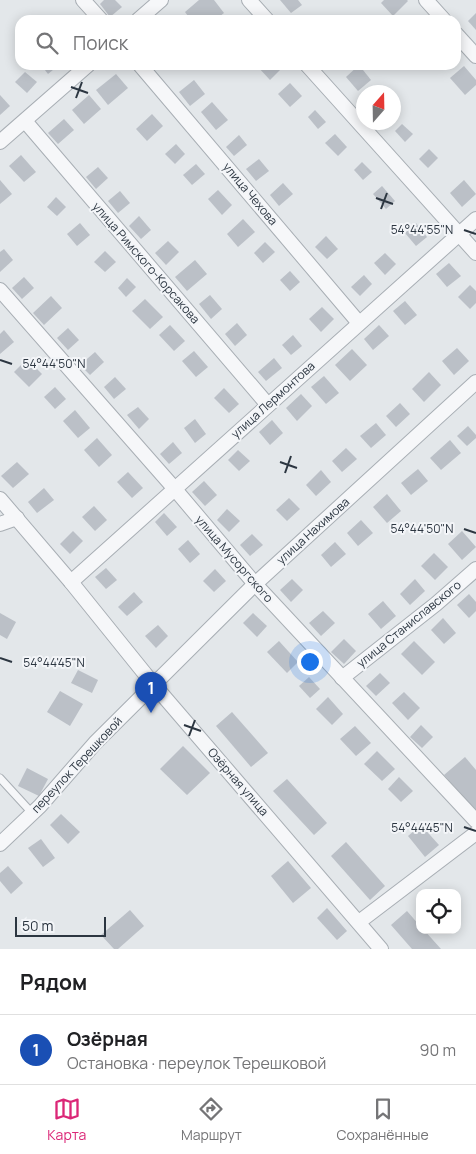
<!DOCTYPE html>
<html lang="ru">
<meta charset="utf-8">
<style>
:root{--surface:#fff;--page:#f6f6f6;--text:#202124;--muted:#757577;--line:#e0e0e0;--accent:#db2777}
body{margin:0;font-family:Manrope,sans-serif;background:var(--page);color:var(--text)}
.controls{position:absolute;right:15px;bottom:15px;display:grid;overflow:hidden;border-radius:10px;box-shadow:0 2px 12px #0003}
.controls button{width:45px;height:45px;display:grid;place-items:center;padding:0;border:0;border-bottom:1px solid var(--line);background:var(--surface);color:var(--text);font:25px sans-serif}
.compass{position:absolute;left:356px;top:85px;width:45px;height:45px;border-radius:50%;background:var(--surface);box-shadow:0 2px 12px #0003;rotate:20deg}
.scale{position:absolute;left:15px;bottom:12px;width:91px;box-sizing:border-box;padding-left:5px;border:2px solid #2c3641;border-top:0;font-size:14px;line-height:18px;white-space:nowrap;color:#2c3641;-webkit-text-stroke:4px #f3f5f8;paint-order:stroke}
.you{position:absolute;left:309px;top:661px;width:18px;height:18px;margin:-12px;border:4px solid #fff;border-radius:50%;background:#1a73e8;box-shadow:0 0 0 8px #1a73e833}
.badge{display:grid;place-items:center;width:32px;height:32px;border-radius:50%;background:var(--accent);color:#fff;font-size:16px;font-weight:700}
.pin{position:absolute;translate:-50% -41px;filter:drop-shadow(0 1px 2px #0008)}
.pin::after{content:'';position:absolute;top:26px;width:18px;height:15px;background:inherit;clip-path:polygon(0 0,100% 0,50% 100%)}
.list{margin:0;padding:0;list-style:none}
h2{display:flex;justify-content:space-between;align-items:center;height:65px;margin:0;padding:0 20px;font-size:21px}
h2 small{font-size:16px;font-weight:400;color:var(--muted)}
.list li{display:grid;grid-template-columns:32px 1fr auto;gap:15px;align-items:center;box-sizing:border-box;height:70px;padding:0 20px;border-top:1px solid var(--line)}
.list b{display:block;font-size:19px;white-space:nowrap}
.list p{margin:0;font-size:16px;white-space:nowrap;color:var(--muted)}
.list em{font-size:16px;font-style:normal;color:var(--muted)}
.icon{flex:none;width:28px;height:28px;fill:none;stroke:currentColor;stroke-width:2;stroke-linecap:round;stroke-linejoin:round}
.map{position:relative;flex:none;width:476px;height:949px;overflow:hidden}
.search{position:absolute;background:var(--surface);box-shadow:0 2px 12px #0003;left:15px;right:15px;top:15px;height:55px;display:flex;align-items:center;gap:12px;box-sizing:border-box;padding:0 18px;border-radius:15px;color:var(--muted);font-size:19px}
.sheet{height:135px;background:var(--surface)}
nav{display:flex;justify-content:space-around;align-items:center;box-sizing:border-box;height:70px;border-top:1px solid var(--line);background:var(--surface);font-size:14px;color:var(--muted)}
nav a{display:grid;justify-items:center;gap:2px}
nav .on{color:var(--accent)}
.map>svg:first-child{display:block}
.building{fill:#bbc0c7}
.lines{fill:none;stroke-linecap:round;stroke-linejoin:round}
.service-casing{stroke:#a8aeb4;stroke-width:9}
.minor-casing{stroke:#a8aeb4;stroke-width:16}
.service{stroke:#f6f7f9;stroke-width:7}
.minor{stroke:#f6f7f9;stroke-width:14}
.ticks{fill:none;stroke:#2c3641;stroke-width:2}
.labels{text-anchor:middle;stroke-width:4;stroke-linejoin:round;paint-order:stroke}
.street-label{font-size:12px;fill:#2c3641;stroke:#f3f5f8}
.ticks-label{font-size:12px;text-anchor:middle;fill:#2c3641;stroke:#f3f5f8;stroke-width:4;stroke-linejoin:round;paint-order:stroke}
</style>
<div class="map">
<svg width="476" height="949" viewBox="0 0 476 949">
<rect width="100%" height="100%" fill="#e3e7ea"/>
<g class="building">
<polygon points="104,0 115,0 122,7 110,17 100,4"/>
<polygon points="199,0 214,0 224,13 215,20 191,20 185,12"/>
<polygon points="280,0 298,0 302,5 291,13"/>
<polygon points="384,0 407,0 408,1 393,16 381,3"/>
<polygon points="476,13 476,30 468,21"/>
<polygon points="41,65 59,65 48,74"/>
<polygon points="258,65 275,65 280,70 270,80 257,66"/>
<polygon points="359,65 371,80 358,91 346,77"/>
<polygon points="464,66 476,80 476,85 465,95 450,78"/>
<polygon points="25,72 37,82 27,93 15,82"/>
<polygon points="116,74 128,88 108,105 96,90"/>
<polygon points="194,80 205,94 190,106 179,92"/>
<polygon points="290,83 302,96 290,107 278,94"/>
<polygon points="0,95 10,106 0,115"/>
<polygon points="89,95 101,109 84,124 72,110"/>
<polygon points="212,102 228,120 216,130 201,112"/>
<polygon points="315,110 326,122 318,129 308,117"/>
<polygon points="152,114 163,126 147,141 136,129"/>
<polygon points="64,119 74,130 58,144 48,133"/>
<polygon points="402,124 413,134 405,142 395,131"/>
<polygon points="335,134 347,147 338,156 325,143"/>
<polygon points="239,135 247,145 234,156 226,147"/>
<polygon points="176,144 185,154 175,164 165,154"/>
<polygon points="429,149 438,158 428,168 419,159"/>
<polygon points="21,155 36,172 24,182 9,166"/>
<polygon points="259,159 269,171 256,181 246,169"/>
<polygon points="362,162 372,172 363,180 354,170"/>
<polygon points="196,164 205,174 192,185 183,175"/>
<polygon points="98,167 108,178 96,189 86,177"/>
<polygon points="0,180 12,194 0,204"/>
<polygon points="464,180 476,194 462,207 450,193"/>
<polygon points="283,183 293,194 279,206 270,195"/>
<polygon points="382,186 395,201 386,209 373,194"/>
<polygon points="218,190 232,205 222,215 208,199"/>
<polygon points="120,191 130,203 118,213 108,201"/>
<polygon points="56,197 66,207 57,216 47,207"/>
<polygon points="139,216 151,230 141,239 129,226"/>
<polygon points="243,219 255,232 238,247 227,234"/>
<polygon points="80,223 90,235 77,246 67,234"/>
<polygon points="416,223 427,237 416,246 405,233"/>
<polygon points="326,236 338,249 327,259 315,247"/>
<polygon points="168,241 179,252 166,265 155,253"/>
<polygon points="265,242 275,252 263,263 254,253"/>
<polygon points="4,249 13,260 0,272 0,252"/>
<polygon points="105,251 116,262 105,272 94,262"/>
<polygon points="385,253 396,264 385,275 374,263"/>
<polygon points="195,260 207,274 187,291 175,277"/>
<polygon points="449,263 461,276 447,287 436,274"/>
<polygon points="290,271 300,282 290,291 280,280"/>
<polygon points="364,275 372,284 360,296 351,287"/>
<polygon points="24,277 34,288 22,299 12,288"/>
<polygon points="127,278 136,287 126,297 118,288"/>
<polygon points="470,285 476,291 476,303 470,309 458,297"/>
<polygon points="210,295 222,309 211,319 199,304"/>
<polygon points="51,296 62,308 44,325 33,313"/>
<polygon points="145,299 163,317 150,329 132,311"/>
<polygon points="405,301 417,315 405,325 393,311"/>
<polygon points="322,307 334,319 321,332 309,319"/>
<polygon points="237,323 247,335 235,346 225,334"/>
<polygon points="170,325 185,341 174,351 159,335"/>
<polygon points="379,325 389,336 373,350 364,339"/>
<polygon points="68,328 79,340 68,350 57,338"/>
<polygon points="4,330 14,342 0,354 0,334"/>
<polygon points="293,335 302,346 291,355 282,345"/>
<polygon points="457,348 469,361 454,375 442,361"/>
<polygon points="352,349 367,365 350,381 335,365"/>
<polygon points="194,351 208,367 196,377 182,361"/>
<polygon points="95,352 104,362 90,375 80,365"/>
<polygon points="274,358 282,368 266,381 258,372"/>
<polygon points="27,359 42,374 29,387 14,372"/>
<polygon points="429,372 441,385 424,402 412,389"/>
<polygon points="324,376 339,393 326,404 311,387"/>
<polygon points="115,377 126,389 114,399 104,387"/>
<polygon points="55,387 66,399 55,409 44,397"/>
<polygon points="224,388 239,404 229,413 214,398"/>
<polygon points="301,394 312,406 297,421 286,408"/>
<polygon points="400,403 410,414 396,427 386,416"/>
<polygon points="138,407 149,419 139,429 127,415"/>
<polygon points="75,410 90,428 78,438 63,421"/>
<polygon points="195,419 206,434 195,443 184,428"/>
<polygon points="272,420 283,433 270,445 259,432"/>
<polygon points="376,423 386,435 371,448 360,436"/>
<polygon points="468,426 476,435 476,438 467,446 457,436"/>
<polygon points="97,438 112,455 99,467 84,450"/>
<polygon points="450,440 461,453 441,470 430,458"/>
<polygon points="173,442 182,453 169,464 160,454"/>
<polygon points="346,448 357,459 342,472 332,461"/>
<polygon points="238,450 250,461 239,471 228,460"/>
<polygon points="17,462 29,474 13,488 1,476"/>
<polygon points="418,469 428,481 411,495 401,483"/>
<polygon points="321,470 331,482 316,496 306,485"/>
<polygon points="128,472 143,488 132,498 117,482"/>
<polygon points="204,481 217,495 205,506 192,492"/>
<polygon points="44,488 54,500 37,513 28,502"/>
<polygon points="387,494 401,511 387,523 373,507"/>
<polygon points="289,498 300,509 287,521 276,510"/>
<polygon points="94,506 107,520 95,531 82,517"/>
<polygon points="227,509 240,521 229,532 217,520"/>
<polygon points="164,513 177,527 167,536 155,522"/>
<polygon points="361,520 373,533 358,546 347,533"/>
<polygon points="73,531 83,541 70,554 60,544"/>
<polygon points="462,531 476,547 462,560 448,544"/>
<polygon points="252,534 263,545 250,556 240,545"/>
<polygon points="188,540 200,554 190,563 178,549"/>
<polygon points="335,542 346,554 331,567 321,555"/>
<polygon points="434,553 448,567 435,580 421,566"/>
<polygon points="106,568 117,580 106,589 95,577"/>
<polygon points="215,569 226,581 214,592 203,581"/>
<polygon points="292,579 303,590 291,602 280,590"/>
<polygon points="415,579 425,591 410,605 400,594"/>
<polygon points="134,592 143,602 127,616 118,607"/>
<polygon points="469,594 476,602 476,611 469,618 457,605"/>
<polygon points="383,601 396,616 381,629 368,614"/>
<polygon points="323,611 335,623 321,636 309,623"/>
<polygon points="0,613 16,622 7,639 0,635"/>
<polygon points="253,613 267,626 257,637 243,623"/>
<polygon points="443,618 456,633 444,644 431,630"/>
<polygon points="158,625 168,636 156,648 145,636"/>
<polygon points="344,639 356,651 344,664 331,652"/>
<polygon points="279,641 298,662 287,673 267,652"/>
<polygon points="414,641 435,662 422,675 401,654"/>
<polygon points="78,670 98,680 92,693 71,683"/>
<polygon points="380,673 390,683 376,696 366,686"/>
<polygon points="309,677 320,689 310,698 299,686"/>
<polygon points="60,691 83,704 70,726 47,712"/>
<polygon points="404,692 420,708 408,720 392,703"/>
<polygon points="328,697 343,714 332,725 316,709"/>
<polygon points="232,712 268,753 251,767 216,726"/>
<polygon points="421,725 433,737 422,748 410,737"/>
<polygon points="355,726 371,743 356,756 340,739"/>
<polygon points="183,746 210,773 187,795 160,769"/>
<polygon points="377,751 395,769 382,781 364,764"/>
<polygon points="465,757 476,770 476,811 444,775"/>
<polygon points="27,768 48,779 39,796 18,786"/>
<polygon points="399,777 413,791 401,802 388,789"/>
<polygon points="287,779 327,823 314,835 273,791"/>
<polygon points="61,814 80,832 68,844 50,825"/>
<polygon points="421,825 439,845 425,857 408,836"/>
<polygon points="41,839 55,858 43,867 28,848"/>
<polygon points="346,842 385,886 370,900 331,856"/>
<polygon points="288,861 311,888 293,903 271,876"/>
<polygon points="8,866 23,883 11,894 0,881 0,873"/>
<polygon points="327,908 347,931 337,940 317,918"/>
<polygon points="130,910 144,926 118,949 114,949 101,935"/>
<polygon points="407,911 420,926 420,930 424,930 441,949 412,949 391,925"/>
</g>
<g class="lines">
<g class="service-casing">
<polyline id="service" points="0,778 32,813"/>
</g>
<g class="minor-casing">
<g id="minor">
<polyline points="83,0 101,20"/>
<polyline points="249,0 267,20"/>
<polyline points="426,0 444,20"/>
<polyline points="138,20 161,0"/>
<polyline points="456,34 476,56"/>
<polyline points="140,65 359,323"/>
<polyline points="307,65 476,253"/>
<polyline points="25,121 268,405"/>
<polyline points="0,142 88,65"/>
<polyline points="0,290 174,488 255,584 476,821"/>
<polyline points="0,499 71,582 154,685 381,949"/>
<polyline points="0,524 17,518"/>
<polyline points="71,582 476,219"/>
<polyline points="342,678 436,604 476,569"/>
<polyline points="0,844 40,806 95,743 255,584 476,382"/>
<polyline points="359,922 476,833"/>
</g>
</g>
<use href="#service" class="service"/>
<use href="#minor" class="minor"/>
</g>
<path class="ticks" d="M71,87L88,93M76,98L82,82M376,198L393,204M381,209L387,193M464,230L476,234M0,360L12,364M280,462L297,468M285,473L291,456M464,529L476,533M0,658L12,662M184,725L201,731M189,736L195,720M464,827L476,831"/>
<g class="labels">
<g class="street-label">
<text transform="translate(250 194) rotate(50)" y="4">улица Чехова</text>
<text transform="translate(146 263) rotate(49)" y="4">улица Римского-Корсакова</text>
<text transform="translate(273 400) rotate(-42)" y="4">улица Лермонтова</text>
<text transform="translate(313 531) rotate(-42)" y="4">улица Нахимова</text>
<text transform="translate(234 559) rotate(49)" y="4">улица Мусоргского</text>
<text transform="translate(409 624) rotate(-39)" y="4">улица Станиславского</text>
<text transform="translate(77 765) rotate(-47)" y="4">переулок Терешковой</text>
<text transform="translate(238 782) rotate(49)" y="4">Озёрная улица</text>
</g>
</g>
<g class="ticks-label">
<text x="422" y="234">54°44'55"N</text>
<text x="54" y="368">54°44'50"N</text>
<text x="422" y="533">54°44'50"N</text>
<text x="54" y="667">54°44'45"N</text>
<text x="422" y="832">54°44'45"N</text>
</g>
</svg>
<div class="controls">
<button><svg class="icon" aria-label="locate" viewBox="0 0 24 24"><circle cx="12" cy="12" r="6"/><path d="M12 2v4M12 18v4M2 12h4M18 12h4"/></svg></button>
</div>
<svg class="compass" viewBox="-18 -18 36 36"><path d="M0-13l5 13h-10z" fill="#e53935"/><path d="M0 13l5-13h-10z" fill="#757577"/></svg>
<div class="scale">50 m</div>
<div class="you"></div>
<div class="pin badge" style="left:151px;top:713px;background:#1a4fb4">1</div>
<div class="search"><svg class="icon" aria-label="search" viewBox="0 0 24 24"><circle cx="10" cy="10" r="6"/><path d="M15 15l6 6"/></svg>Поиск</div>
</div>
<section class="sheet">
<h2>Рядом<small></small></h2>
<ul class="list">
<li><span class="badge" style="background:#1a4fb4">1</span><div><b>Озёрная</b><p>Остановка · переулок Терешковой</p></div><em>90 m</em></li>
</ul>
</section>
<nav>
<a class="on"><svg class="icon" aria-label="map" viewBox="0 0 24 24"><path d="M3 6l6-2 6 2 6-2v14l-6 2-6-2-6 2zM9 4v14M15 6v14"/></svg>Карта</a>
<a><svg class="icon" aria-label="directions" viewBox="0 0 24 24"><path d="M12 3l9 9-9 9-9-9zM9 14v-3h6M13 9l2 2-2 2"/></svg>Маршрут</a>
<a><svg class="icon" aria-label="saved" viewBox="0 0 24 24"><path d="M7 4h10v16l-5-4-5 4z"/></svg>Сохранённые</a>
</nav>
